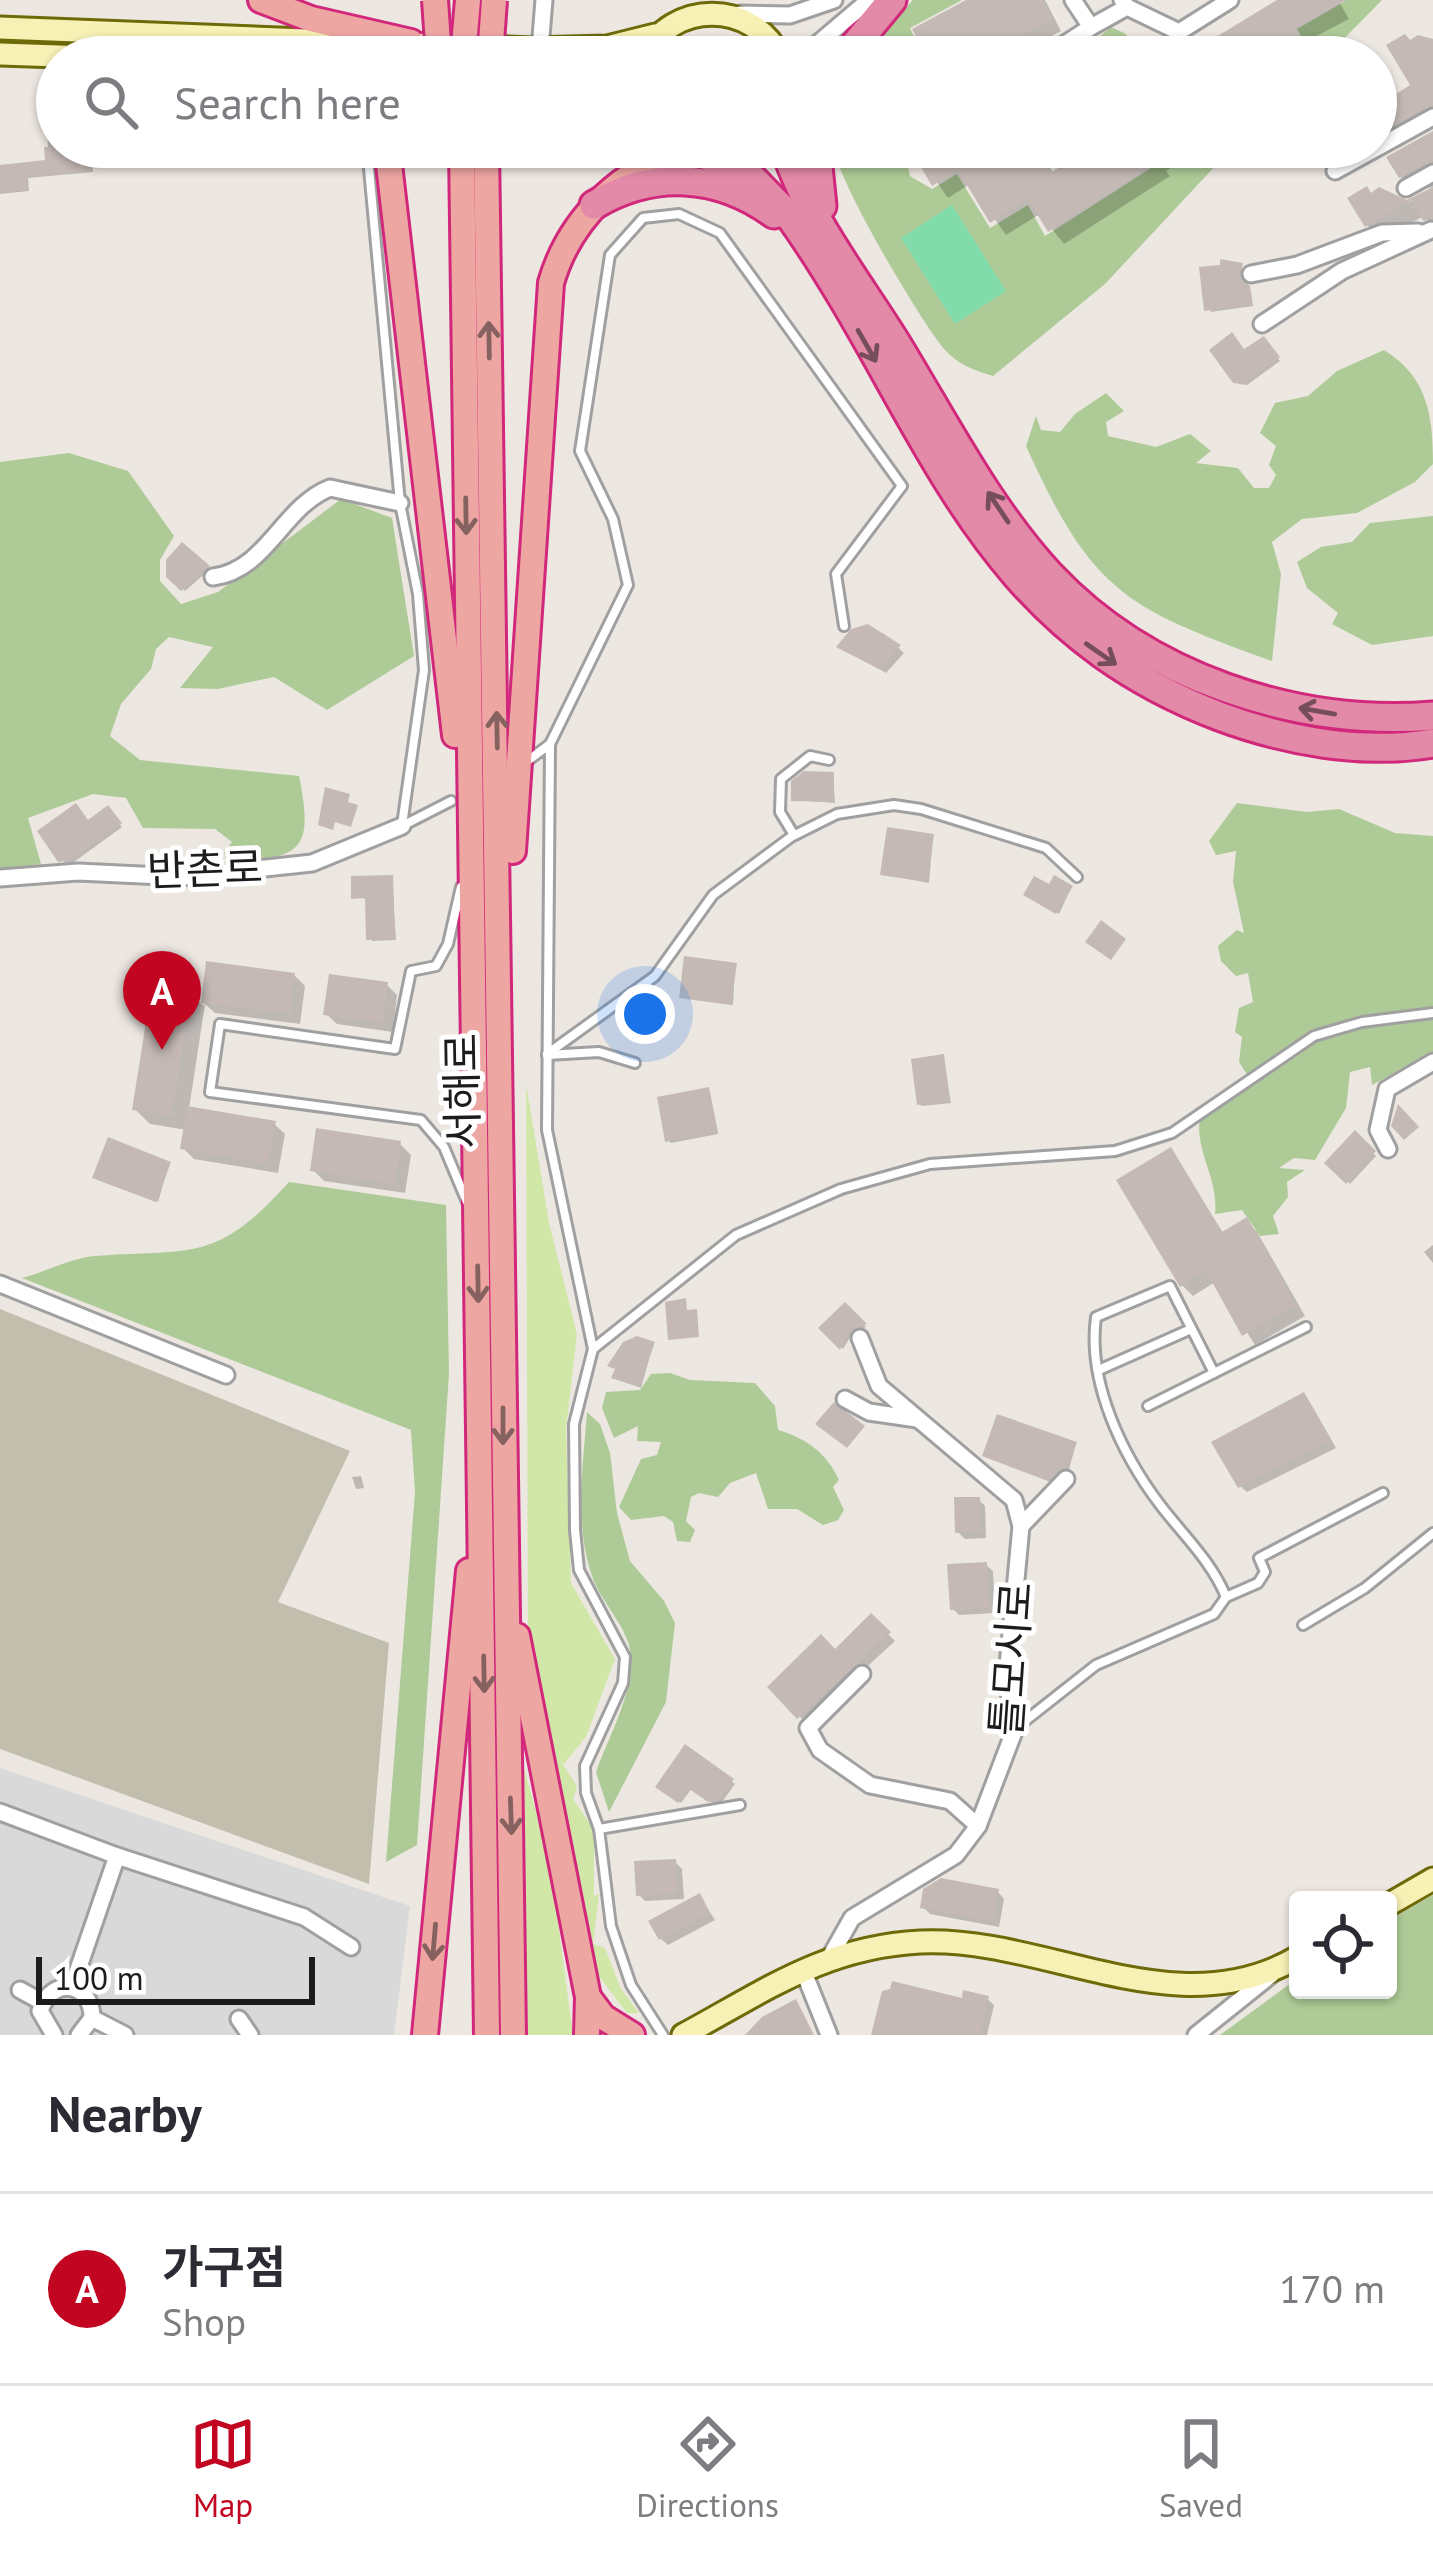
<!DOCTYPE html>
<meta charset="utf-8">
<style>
:root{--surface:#fff;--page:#f2f2f3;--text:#2b2b33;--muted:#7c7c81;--line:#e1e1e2;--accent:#c20621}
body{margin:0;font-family:"PT Sans","Noto Sans KR",sans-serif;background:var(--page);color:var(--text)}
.controls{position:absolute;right:36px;bottom:36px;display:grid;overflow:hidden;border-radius:12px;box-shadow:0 3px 9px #0004}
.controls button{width:108px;height:108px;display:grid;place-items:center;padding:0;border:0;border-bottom:3px solid var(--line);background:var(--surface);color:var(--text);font:60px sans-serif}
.scale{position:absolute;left:36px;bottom:30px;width:279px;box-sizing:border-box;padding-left:12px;border:6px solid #1c1c1c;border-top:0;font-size:33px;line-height:42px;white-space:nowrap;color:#1c1c1c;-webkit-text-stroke:9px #fff;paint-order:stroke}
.you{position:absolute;left:645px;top:1014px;width:42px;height:42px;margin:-30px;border:9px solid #fff;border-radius:50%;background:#1a73e8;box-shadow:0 0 0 18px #1a73e833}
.badge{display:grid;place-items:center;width:78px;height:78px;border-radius:50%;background:var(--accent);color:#fff;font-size:39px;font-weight:700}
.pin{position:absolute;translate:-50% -99px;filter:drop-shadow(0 3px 6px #0008)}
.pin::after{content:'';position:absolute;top:63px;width:42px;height:36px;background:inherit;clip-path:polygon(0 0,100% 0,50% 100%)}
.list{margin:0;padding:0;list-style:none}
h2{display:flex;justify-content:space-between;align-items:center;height:156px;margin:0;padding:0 48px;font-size:51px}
h2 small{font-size:39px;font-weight:400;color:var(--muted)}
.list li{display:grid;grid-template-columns:78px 1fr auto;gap:36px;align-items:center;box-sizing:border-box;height:192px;padding:0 48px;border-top:3px solid var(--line)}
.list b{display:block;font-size:45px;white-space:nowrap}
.list p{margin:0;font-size:39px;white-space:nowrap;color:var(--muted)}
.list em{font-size:39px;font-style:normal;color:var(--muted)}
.icon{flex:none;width:66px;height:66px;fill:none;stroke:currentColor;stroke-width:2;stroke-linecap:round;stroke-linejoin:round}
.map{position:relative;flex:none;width:1433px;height:2035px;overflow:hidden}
.search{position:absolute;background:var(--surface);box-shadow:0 3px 9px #0004;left:36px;right:36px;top:36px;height:132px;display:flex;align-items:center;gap:30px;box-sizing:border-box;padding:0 42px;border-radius:66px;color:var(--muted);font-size:45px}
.sheet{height:348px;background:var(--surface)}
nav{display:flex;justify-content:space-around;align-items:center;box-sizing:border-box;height:168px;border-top:3px solid var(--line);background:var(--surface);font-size:33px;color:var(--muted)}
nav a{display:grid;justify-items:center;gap:6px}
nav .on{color:var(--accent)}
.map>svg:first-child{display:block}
.residential{fill:#dad9d9}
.construction{fill:#c1bead}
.grass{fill:#d0e7a8}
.forest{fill:#aecb97}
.pitch{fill:#81dbab}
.shadow{fill:#0003}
.building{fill:#c4b9b5}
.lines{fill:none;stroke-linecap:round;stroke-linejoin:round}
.service-casing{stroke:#a0a0a0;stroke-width:14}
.minor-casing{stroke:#a0a0a0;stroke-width:21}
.secondary-casing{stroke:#6e6a08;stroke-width:27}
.trunk-casing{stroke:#d1287b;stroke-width:30}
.motorway-casing{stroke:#d1287b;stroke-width:33}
.service{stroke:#fff;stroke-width:8}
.minor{stroke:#fff;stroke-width:15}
.secondary{stroke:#f7f1b5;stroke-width:21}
.trunk{stroke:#eea6a2;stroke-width:24}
.motorway{stroke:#e38aa8;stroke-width:27}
.trunk-bridge-casing{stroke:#d1287b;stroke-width:30;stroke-linecap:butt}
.trunk-bridge{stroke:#eea6a2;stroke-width:24}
.oneway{stroke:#85615f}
.oneway2{stroke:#764e5b}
.labels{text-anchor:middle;stroke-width:10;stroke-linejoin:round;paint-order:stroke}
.street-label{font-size:42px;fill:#1c1c1c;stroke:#fff}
</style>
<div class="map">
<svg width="1433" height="2035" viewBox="0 0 1433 2035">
<rect width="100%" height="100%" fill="#ede7e2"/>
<polygon class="residential" points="0,1768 410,1906 394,2035 0,2035"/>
<polygon class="construction" points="0,1309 350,1451 278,1602 389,1643 369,1884 0,1749"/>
<g class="grass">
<polygon points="526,1083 549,1223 577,1334 566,1429 571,1583 615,1659 586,1737 563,1765 577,1786 573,1799 594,1830 594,1896 599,1894 593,1944 605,1948 621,1989 639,2013 627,2013 592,1967 528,1634"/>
<polygon points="524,1768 550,1863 573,2035 528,2035"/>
</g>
<g class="forest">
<polygon points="913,0 962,0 910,28 924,57 860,57"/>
<polygon points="1347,0 1382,0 1326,57 1313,57 1297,29"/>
<polygon points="1111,27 1126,34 1135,57 1090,57 1084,50"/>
<path d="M834,147H903L910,176L932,189L957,174L990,228L1028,205L1045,236L1159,163L1151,147L1163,154L1174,147H1233L1105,284L993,376C973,370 959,365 945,350C922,324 835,177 834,147Z"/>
<path d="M1384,350C1428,377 1433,416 1433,464L1415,482L1357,513L1302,519L1272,542L1281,574L1272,661C1125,608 1092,592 1026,446L1036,416L1041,430L1060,432L1075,414L1106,393L1124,411L1106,422L1108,436L1156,447L1190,434L1211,451L1196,463L1238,468L1254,488H1269L1276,475L1269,465L1276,446L1260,433L1275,403L1308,396L1337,371Z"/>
<path d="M69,453L128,471L174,536L160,560V581L181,604L218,592L341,499L392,518L414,656L327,710L274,677L218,689L180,688L213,647L169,637L156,649L151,669L121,704L110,736L140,760L299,776C315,855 299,857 226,862L224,852L232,842L215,829L143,828L126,798L93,794L28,818L41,864L0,872V462Z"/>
<polygon points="1433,516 1433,636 1372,645 1332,624 1338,613 1307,588 1297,562 1321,547 1352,542 1370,523"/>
<path d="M1237,803L1307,812L1339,809L1395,833L1433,836V1052L1372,1085L1370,1067L1350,1072L1346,1108L1315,1160L1294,1158L1279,1168L1305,1170L1287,1182L1288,1197L1273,1216L1279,1234L1260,1236L1242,1210L1215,1214C1219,1176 1192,1149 1201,1113L1250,1079L1239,1062L1242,1037L1235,1032L1239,1008L1253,1002L1248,973L1236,976L1221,961L1218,946L1237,930L1244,933L1233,882L1236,851L1216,855L1209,841Z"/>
<path d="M289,1182L446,1205L449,1374L417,1845L386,1862L415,1492L411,1430L22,1278C45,1272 71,1258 95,1256C195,1249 216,1263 289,1182Z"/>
<path d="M670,1373L690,1380L755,1383L775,1406L778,1430C806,1438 827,1453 839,1480L833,1487L844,1510L838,1520L823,1525L797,1509H768L756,1473L730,1483L718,1497L699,1493L691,1497L686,1521L695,1530L690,1542L677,1541L673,1522L664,1516L631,1520L619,1507L641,1459L657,1455L661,1442L637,1441L638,1426L614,1438L602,1408L606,1392L640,1390L651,1374Z"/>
<path d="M587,1412L600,1424L610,1453L617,1513L630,1561L664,1601L675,1623L666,1702L609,1812L596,1772C609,1735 632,1698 631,1658C631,1630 601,1603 592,1576C574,1523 583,1466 587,1412Z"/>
<polygon points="1433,1895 1433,2035 1220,2035 1298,1978 1298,1990 1388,1990 1388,1921"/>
</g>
<polygon class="pitch" points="952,205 1006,291 955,324 901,238"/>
<g class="shadow">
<polygon points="972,0 1045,0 1061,31 1012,57 930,57"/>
<polygon points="1282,0 1338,0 1349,19 1305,42 1314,57 1189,57"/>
<polygon points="1411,43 1433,45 1433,126 1347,173 1326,147 1376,147 1376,133 1382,134 1376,101 1386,104 1414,86"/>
<polygon points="57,93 57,147 91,147 93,172 28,178 29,191 0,194 0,168 48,163 47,94"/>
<polygon points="1433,134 1433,187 1416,191 1401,177"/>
<polygon points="912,147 1037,147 1054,174 1098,147 1202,147 1166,171 1170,176 1064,244 1040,214 1006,235 970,184 948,198"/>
<polygon points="1433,190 1433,225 1424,216 1382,239 1367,225 1372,195 1379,191 1407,203"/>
<polygon points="1242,266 1241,282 1251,291 1253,306 1210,312"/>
<polygon points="1264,340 1280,361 1247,385 1239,384 1244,352"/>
<polygon points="182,546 209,570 185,591 169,575"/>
<polygon points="883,633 904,653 886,673 840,647"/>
<polygon points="833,775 835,803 794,800"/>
<polygon points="108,809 122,827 74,862 63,863 88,823"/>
<polygon points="933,836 929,883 883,874"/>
<polygon points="392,878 396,940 372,941 368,899 354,897"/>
<polygon points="1071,888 1059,914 1029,897"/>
<polygon points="209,965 294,975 305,986 300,1024 215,1013 205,1004 189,1109 274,1124 285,1134 278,1173 194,1159 183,1148 187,1130 150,1124 135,1109 190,993 204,1006"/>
<polygon points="735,966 733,1005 682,997"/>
<polygon points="387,985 397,995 393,1032 337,1024 326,1014"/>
<polygon points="943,1057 951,1103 922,1106 920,1104"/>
<polygon points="708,1090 718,1134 671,1143 668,1140"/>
<polygon points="1355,1135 1376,1156 1350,1184 1328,1163"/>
<polygon points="400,1144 411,1155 405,1193 324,1181 313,1170"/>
<polygon points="1170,1151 1224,1234 1246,1221 1257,1232 1305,1316 1255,1345 1215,1282 1193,1296 1182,1285"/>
<polygon points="169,1164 158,1202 98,1180"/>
<polygon points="1433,1245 1433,1263 1424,1252"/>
<polygon points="845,1306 866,1327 854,1331 843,1349 823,1328"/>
<polygon points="653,1345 641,1388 617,1379"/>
<polygon points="1310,1403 1336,1448 1247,1492 1240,1486"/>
<polygon points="1076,1444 1069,1469 1051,1482 988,1457"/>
<polygon points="361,1476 364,1488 356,1489 352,1477"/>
<polygon points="979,1500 985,1506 986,1538 965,1539 958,1532"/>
<polygon points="986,1565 993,1571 995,1613 959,1615 953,1609"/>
<polygon points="871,1617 895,1641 806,1723 771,1687 835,1653"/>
<polygon points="686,1749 735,1784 722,1802 713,1803 692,1788 681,1803 659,1787"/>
<polygon points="675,1862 682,1869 684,1899 645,1901 639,1895"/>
<polygon points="998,1892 1004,1899 999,1927 930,1914 923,1907"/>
<polygon points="700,1897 715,1920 668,1945 661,1939"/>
<polygon points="987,1999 994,2005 987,2035 874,2035 964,2001"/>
</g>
<g class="building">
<polygon points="966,0 1043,0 1053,19 983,57 927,57 912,29"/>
<polygon points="1277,0 1347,0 1294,28 1311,57 1183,57"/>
<polygon points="1405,34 1410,40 1418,35 1433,39 1433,105 1376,135 1376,107 1410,85 1386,45"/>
<polygon points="1433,131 1433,161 1399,178 1386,157"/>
<polygon points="44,147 90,147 92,171 27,177 28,190 0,193 0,165 45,160"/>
<polygon points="909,147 1034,147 1050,173 1092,147 1150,147 1158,161 1048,232 1028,199 990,223 958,170 932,186"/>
<polygon points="1367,186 1371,193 1379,187 1407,200 1433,187 1433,218 1423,221 1412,200 1365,227 1347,198"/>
<polygon points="1220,259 1243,263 1240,277 1250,286 1252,305 1204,311 1199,267 1220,265"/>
<polygon points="1232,332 1244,349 1264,336 1280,357 1243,384 1233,383 1209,350"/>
<polygon points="182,542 210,566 181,591 166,577 166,560"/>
<polygon points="868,624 901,645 879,669 836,647 851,629"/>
<polygon points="804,771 834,772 834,802 791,801 791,781"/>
<polygon points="325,787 350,794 348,802 358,805 351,827 335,822 333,830 318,825"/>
<polygon points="76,803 88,820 108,805 122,823 71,860 58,862 37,831"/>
<polygon points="887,827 934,834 927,882 880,875"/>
<polygon points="393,875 395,939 366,940 365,898 351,899 351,876"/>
<polygon points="1054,875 1073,886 1056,914 1023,895 1034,876 1049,884"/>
<polygon points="1101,920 1126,939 1111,960 1085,942"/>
<polygon points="684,956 737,963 731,1005 679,998"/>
<polygon points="206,961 295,973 290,1014 201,1003"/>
<polygon points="329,974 388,982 383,1023 323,1015"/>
<polygon points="152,984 191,990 172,1116 132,1110"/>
<polygon points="944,1054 950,1101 917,1105 911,1059"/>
<polygon points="709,1087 718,1132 665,1142 657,1097"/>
<polygon points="1398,1104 1419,1127 1404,1140 1391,1126"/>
<polygon points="187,1106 276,1121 268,1164 180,1149"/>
<polygon points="316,1128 401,1141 395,1184 310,1171"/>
<polygon points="1355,1130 1376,1151 1346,1184 1324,1163"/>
<polygon points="108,1137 171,1162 156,1202 92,1178"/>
<polygon points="1171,1147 1222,1232 1247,1217 1296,1305 1242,1336 1206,1271 1180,1287 1116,1180"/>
<polygon points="686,1298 687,1310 697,1309 699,1337 668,1340 665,1302"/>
<polygon points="845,1302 867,1324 851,1330 840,1350 818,1328"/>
<polygon points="637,1336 655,1342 639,1387 611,1378 615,1369 607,1366 623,1342"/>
<polygon points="1304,1392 1332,1441 1238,1488 1211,1442"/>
<polygon points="834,1402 865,1426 847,1448 815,1424"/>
<polygon points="997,1414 1077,1442 1067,1467 1048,1481 982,1456"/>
<polygon points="954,1497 980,1497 981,1532 955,1533"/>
<polygon points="987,1562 990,1608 950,1610 947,1564"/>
<polygon points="871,1613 891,1632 797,1719 767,1687 821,1634 835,1649"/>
<polygon points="685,1744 734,1779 720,1800 708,1802 688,1788 678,1803 655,1787"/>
<polygon points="676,1859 678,1893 636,1896 634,1861"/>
<polygon points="941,1878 999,1889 993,1922 920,1908 923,1889"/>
<polygon points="700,1893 710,1913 659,1940 648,1921"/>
<polygon points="892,1981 962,1998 963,1990 989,1996 980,2035 871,2035 882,1991 890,1989"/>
<polygon points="796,1999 814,2035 745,2035 762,2017"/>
</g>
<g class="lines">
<g class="service-casing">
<g id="service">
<polyline points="367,147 400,503 418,594 424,670 402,825"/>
<polyline points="550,744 628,585 613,519 580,451 610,255 643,218 679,214 720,233 902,486 836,574 844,626"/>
<polyline points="526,762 550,744 547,1130 593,1349 574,1424 575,1530 579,1570 625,1657 623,1683 585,1766 586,1793 599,1829 611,1926 631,1985 663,2035"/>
<polyline points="404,825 451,801"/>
<polyline points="794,835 780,812 781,779 810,756 829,760"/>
<polyline points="461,887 448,944 436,966 411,971 395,1049 220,1024 210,1092 421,1120 444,1147 467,1202"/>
<polyline points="547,1054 655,976 713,895 791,837 837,814 894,805 921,809 1046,848 1077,877"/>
<polyline points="547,1055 599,1052 635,1063"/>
<polyline points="593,1349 736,1235 841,1189 930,1164 1115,1151 1172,1133 1314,1036 1362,1022 1433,1013"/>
<polyline points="1101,1369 1191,1329"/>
<polyline points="1148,1406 1306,1327"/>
<polyline points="1226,1597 1258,1583 1265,1572 1259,1558 1383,1493"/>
<polyline points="1303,1625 1365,1588 1433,1533"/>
<path d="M1016,1728L1096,1665L1214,1614L1226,1597C1212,1562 1184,1536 1161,1506C1122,1455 1087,1382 1096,1317L1170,1286L1214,1373"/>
<polyline points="599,1829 740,1805"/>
</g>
</g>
<g class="minor-casing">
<g id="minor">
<polyline points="1127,7 1179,32 1230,0"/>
<polyline points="740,14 790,15 834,0"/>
<polyline points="1091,27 1127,7 1122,0"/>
<polyline points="540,49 544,0"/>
<polyline points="802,57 869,0"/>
<polyline points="1045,57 1091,27 1073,0"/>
<polyline points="1335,171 1433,117"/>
<polyline points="1406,188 1433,173"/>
<polyline points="1251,274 1297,265 1382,233 1418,232"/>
<polyline points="1262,324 1342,271 1431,230"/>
<path d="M213,577C267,570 282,507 330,488L400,503"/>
<polyline points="0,878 78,872 183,877 312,863 402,826"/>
<polyline points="1388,1149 1378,1130 1387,1089 1433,1062"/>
<polyline points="0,1284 226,1375"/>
<polyline points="845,1399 869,1412 917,1419"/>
<polyline points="1021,1526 1066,1479"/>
<polyline points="862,1674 808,1728 820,1750 870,1785 950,1801 978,1826"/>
<polyline points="0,1812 117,1856"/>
<polyline points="831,1955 852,1918 956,1855 978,1826 1015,1729 1015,1705 1006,1687 1021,1526 1014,1500 879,1386 860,1338"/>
<polyline points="803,1970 829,2035"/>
<polyline points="72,1987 117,1856 304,1917 351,1947"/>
<polyline points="20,1990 42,2002"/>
<polyline points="92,2018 125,2035"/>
<polyline points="239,2019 250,2035"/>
<path d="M54,2035L40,2011C51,1976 92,1981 92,2018L79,2035"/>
<polyline points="1196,2035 1271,1975"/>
</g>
</g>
<g class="secondary-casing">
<g id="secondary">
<polyline points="0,28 532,49 607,47 655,35"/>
<polyline points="0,54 87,57"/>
<path d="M644,57C671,0 753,0 780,57"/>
<polyline points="703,152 738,147"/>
<polyline points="1388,1905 1433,1879"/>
<path d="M683,2035C765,1991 824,1947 920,1942C1046,1936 1176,2029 1298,1957"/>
</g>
</g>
<g class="trunk-casing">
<g id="trunk">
<polyline points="261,0 311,19 411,42"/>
<polyline points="387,147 455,735"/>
<polyline points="462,147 487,2035"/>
<polyline points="486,147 513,2035"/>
<path d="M513,851L551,283C570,217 623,168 689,149"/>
<polyline points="517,1636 588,1997 587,2035"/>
<polyline points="588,1997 603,2017 632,2035"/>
<polyline points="425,2035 469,1571"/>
</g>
</g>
<g class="motorway-casing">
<g id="motorway">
<polyline points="845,57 892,0"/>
<path d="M785,147C806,217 860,284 898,346C945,423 988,508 1050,575C1146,677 1295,727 1433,716"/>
<polyline points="816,147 822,206"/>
<path d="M697,151L753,179L791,218C930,415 969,620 1219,716C1286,741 1362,755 1433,743"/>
<path d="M594,205C653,170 717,173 774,214"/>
</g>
</g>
<use href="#service" class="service"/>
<use href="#minor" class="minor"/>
<use href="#secondary" class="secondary"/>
<use href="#trunk" class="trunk"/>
<use href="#motorway" class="motorway"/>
<g class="trunk-bridge-casing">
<g id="trunk-bridge">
<polyline points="435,0 439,57"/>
<polyline points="463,57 468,0"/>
<polyline points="490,57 494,0"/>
</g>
</g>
<use href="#trunk-bridge" class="trunk-bridge"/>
</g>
<defs><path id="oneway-shaft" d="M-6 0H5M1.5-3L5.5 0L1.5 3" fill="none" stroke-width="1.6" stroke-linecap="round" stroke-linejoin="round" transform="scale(3)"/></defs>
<g class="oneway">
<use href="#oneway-shaft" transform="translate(489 340) rotate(-91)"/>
<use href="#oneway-shaft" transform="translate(466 516) rotate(89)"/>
<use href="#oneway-shaft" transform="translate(497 730) rotate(-91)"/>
<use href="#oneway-shaft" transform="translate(478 1284) rotate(89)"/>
<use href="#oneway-shaft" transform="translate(503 1426) rotate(90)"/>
<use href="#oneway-shaft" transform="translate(484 1674) rotate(89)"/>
<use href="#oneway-shaft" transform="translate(511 1816) rotate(88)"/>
<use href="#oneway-shaft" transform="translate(434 1942) rotate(95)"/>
</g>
<g class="oneway2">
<use href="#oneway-shaft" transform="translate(867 346) rotate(60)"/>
<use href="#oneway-shaft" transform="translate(998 507) rotate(-124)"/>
<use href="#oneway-shaft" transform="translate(1101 654) rotate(35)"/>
<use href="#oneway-shaft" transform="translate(1317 711) rotate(-170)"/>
</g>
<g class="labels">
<g class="street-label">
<text transform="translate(205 869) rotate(-2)" y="15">반촌로</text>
<text transform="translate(462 1091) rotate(-91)" y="15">서해로</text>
<text transform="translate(1011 1659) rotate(-86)" y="15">틀모시로</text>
</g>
</g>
</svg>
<div class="controls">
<button><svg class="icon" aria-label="locate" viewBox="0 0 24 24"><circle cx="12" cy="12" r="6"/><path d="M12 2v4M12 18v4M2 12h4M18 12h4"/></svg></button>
</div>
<div class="scale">100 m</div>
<div class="you"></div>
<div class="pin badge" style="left:162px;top:1050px">A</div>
<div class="search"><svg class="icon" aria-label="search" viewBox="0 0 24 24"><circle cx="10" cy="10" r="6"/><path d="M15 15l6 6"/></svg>Search here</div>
</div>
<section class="sheet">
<h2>Nearby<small></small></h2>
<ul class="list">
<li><span class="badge">A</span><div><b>가구점</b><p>Shop</p></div><em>170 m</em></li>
</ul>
</section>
<nav>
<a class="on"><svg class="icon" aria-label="map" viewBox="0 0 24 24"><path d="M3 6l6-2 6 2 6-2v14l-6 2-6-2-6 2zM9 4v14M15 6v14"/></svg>Map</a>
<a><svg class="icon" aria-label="directions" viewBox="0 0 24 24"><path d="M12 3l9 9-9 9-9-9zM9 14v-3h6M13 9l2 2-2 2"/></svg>Directions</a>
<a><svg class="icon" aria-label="saved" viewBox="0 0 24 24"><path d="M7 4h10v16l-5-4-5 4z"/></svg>Saved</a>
</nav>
